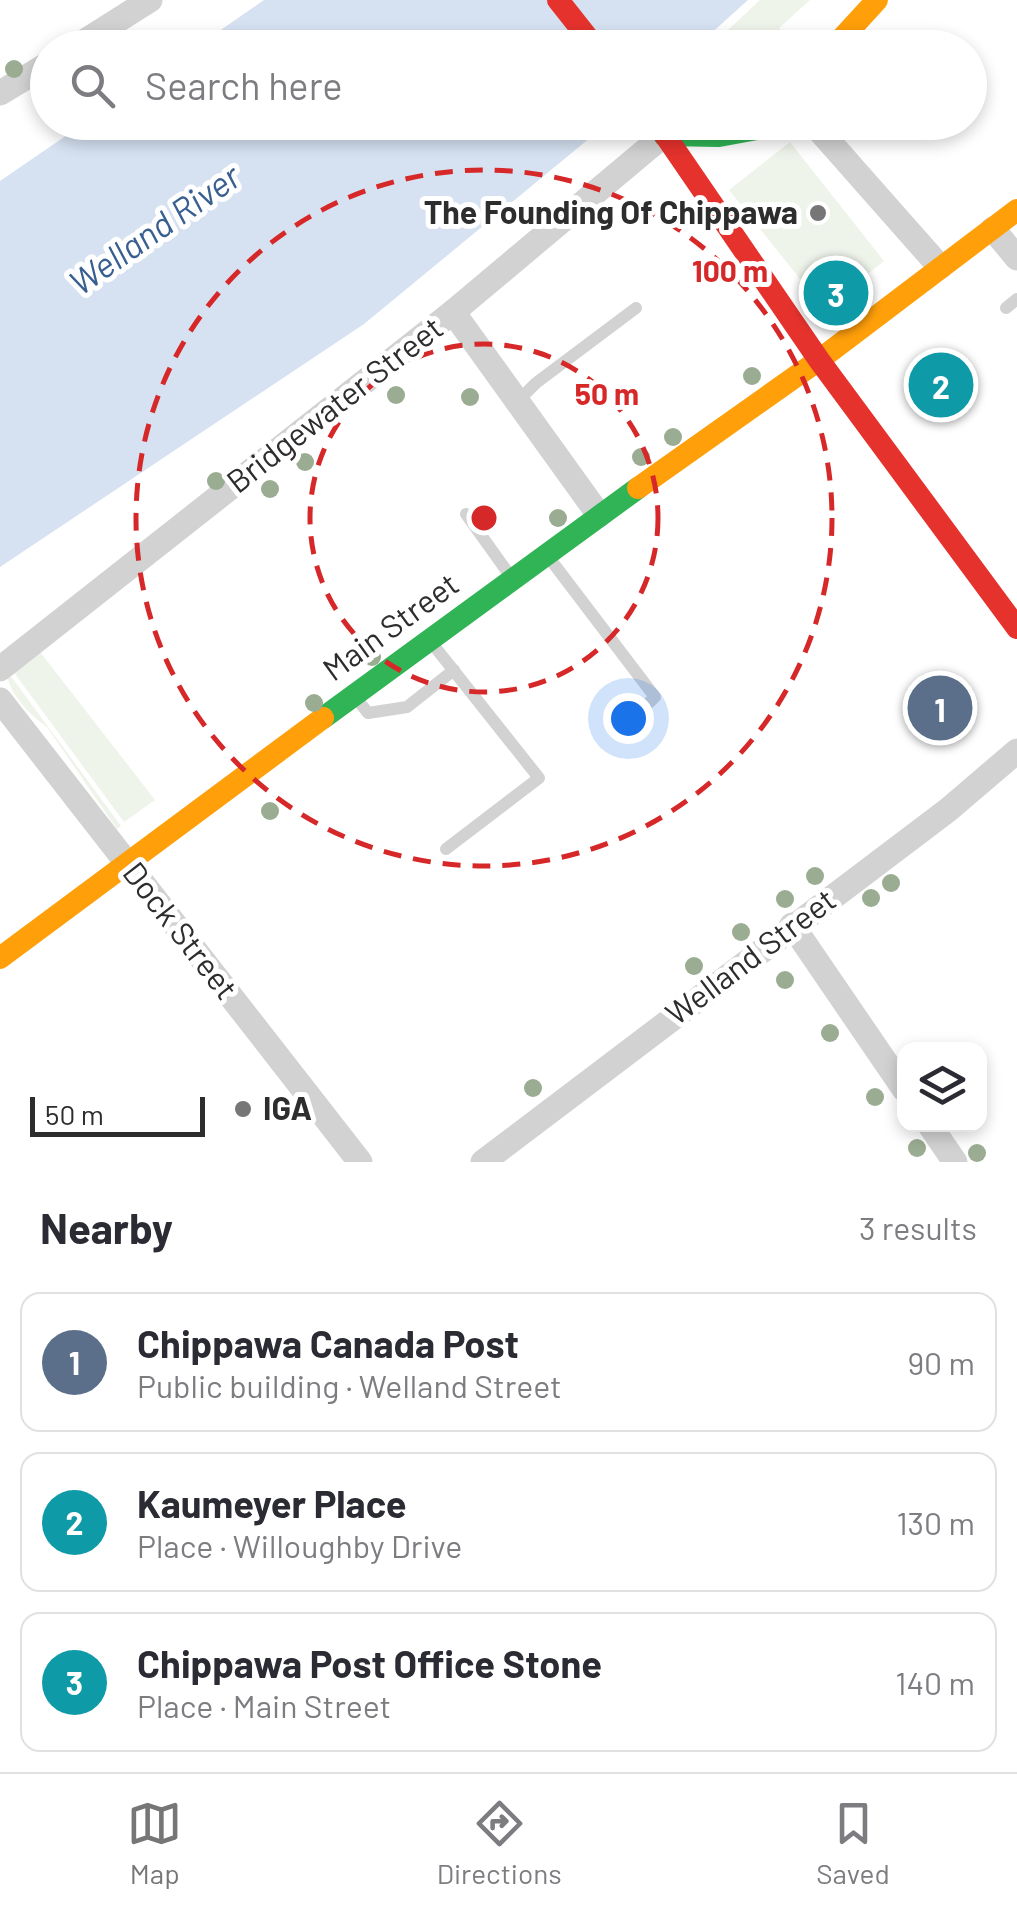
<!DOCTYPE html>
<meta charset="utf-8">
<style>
:root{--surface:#fff;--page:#f2f2f3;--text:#2b2b33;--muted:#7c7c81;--line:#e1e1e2;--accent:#767676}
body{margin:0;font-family:Barlow,sans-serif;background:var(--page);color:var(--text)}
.controls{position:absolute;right:30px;bottom:30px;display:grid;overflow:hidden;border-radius:20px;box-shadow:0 5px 15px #0003}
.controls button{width:90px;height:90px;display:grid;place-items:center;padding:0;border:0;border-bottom:2px solid var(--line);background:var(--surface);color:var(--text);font:50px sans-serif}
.scale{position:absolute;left:30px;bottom:25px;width:175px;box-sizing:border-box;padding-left:10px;border:5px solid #2d2d2d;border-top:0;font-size:28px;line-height:35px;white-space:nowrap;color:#2d2d2d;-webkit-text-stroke:8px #fff;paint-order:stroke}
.you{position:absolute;left:628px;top:718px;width:35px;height:35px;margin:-25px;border:8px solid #fff;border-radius:50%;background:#1a73e8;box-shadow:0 0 0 15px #1a73e833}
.badge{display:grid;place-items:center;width:65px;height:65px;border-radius:50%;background:var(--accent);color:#fff;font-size:32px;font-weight:700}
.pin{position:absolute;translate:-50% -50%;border:5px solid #fff;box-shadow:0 2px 10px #0006}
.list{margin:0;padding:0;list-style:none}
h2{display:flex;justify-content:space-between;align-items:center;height:130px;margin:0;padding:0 40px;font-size:42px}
h2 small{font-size:32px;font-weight:400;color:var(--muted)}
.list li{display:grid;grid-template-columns:65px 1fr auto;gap:30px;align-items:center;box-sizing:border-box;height:140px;margin:0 20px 20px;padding:0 20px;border:2px solid var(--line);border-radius:20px}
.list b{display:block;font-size:38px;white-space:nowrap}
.list p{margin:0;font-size:32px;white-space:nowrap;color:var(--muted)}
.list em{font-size:32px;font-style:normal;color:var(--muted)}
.icon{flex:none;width:55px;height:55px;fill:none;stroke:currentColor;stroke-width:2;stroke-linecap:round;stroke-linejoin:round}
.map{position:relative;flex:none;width:1017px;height:1162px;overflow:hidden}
.search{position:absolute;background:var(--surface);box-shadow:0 5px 15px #0003;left:30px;right:30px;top:30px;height:110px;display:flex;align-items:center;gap:25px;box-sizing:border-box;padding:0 35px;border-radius:55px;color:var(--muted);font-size:38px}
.sheet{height:610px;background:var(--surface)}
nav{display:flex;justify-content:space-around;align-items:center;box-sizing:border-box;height:140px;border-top:2px solid var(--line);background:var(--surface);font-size:28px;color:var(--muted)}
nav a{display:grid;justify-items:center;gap:5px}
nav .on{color:var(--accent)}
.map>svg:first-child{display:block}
.green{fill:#eef4ea}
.water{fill:#d6e2f2}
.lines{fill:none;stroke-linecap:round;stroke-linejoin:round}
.lane{stroke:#d2d2d2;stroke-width:12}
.street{stroke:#d2d2d2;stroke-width:25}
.fast{stroke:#30b455;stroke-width:22}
.slow{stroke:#ff9f0a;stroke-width:22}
.jam{stroke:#e5322d;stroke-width:22}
.tree{fill:#9aac92}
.ring{fill:none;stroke:#d62828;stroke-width:5;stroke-dasharray:18 12}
.poi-dot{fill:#767676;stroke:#fff;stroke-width:4}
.labels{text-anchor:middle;stroke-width:10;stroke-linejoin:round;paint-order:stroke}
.poi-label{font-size:32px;font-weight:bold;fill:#2d2d2d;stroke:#fff;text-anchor:end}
.street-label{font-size:32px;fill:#2d2d2d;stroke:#fff}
.water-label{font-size:35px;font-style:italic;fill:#395f91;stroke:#fff}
.centre{fill:#d62828;stroke:#fff;stroke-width:5}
.ring-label{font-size:30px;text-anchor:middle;font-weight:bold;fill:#d62828;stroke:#fff;stroke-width:10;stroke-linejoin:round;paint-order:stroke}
</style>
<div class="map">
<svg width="1017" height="1162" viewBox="0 0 1017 1162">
<rect width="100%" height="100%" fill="#fff"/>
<g class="green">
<polygon points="760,0 810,0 779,28 796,47 710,47"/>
<polygon points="790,142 884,261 824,309 729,190"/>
<polygon points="37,648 155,800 124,822 10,667"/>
<path d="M7,671L121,826L117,829L47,727C30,715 7,692 7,671Z"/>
</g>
<g class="water">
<polygon points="264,0 748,0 696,47 195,48"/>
<polygon points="86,122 608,122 608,123 364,324 0,567 0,181"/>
</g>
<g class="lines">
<g class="lane">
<polyline points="1006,308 1017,299"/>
<polyline points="518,401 536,383 636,308"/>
<polyline points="466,514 511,577"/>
<polyline points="547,555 655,697 634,717"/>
<polyline points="431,642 539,778 446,849"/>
<polyline points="356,698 368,713 407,707 454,670"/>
</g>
<g class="street">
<polyline points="74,48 150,0"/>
<polyline points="0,93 48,64"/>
<polyline points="812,122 940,267"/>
<polyline points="993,229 1017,258"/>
<polyline points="453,312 599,515"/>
<polyline points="0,669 453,312 664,135"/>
<polyline points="0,700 360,1162"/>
<polyline points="792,925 904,1089"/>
<polyline points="929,1124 955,1162"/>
<polyline points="483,1162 948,810 1017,751"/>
</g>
<g class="fast">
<polyline points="664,135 719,136 757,129"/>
<polyline points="323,718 638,488"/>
</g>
<g class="slow">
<polyline points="833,48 877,0"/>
<polyline points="638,488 819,360 1017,210"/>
<polyline points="0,958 323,718"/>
</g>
<g class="jam">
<polyline points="558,0 596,48"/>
<polyline points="656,122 819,360 1017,628"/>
</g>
</g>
<g class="tree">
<circle cx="14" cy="69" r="9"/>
<circle cx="752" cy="376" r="9"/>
<circle cx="396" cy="395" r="9"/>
<circle cx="470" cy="397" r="9"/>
<circle cx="673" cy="437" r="9"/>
<circle cx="641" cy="457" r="9"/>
<circle cx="305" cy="462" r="9"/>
<circle cx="216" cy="481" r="9"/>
<circle cx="270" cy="489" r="9"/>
<circle cx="558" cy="518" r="9"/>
<circle cx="372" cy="657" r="9"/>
<circle cx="314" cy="703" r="9"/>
<circle cx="270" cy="811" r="9"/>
<circle cx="815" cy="876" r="9"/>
<circle cx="891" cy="883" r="9"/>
<circle cx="871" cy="898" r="9"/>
<circle cx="785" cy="899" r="9"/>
<circle cx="741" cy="932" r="9"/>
<circle cx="694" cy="966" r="9"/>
<circle cx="785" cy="980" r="9"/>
<circle cx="830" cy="1033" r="9"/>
<circle cx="533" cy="1088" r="9"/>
<circle cx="875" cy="1097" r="9"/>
<circle cx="917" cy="1148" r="9"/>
<circle cx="977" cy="1153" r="9"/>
</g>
<g class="ring">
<circle cx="484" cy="518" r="174"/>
<circle cx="484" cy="518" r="348"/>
</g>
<g class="poi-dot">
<circle cx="818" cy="213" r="10"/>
<circle cx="243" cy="1109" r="10"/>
</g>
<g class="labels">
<g class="poi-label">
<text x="798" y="224">The Founding Of Chippawa</text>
<text x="263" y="1120" text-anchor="start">IGA</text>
</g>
<g class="street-label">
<text transform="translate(335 405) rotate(-38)" y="11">Bridgewater Street</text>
<text transform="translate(391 627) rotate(-36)" y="11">Main Street</text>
<text transform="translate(180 931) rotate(52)" y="11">Dock Street</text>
<text transform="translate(751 957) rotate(-37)" y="11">Welland Street</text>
</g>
<g class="water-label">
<text transform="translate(155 230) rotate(-35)" y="12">Welland River</text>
</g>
</g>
<circle cx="484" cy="518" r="15" class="centre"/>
<g class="ring-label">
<text x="730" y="282">100 m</text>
<text x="607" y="405">50 m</text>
</g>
</svg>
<div class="controls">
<button><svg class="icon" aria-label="layers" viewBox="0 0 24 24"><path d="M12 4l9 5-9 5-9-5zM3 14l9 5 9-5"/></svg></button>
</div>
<div class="scale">50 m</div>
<div class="you"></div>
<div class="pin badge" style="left:940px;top:708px;background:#5c6f8a">1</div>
<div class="pin badge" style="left:941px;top:385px;background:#0f9aa8">2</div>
<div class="pin badge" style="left:836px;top:293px;background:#0f9aa8">3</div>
<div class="search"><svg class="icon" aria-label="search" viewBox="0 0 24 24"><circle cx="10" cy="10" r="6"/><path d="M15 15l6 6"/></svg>Search here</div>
</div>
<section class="sheet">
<h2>Nearby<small>3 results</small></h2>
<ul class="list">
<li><span class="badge" style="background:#5c6f8a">1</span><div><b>Chippawa Canada Post</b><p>Public building · Welland Street</p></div><em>90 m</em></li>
<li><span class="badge" style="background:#0f9aa8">2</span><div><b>Kaumeyer Place</b><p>Place · Willoughby Drive</p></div><em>130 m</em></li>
<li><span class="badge" style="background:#0f9aa8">3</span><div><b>Chippawa Post Office Stone</b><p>Place · Main Street</p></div><em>140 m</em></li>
</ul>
</section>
<nav>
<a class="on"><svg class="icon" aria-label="map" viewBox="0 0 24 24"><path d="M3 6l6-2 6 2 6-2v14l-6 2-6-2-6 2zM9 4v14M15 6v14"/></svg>Map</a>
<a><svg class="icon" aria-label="directions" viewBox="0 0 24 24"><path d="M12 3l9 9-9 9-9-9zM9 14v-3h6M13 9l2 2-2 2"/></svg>Directions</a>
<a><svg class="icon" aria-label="saved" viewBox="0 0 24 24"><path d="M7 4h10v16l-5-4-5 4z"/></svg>Saved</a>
</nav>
